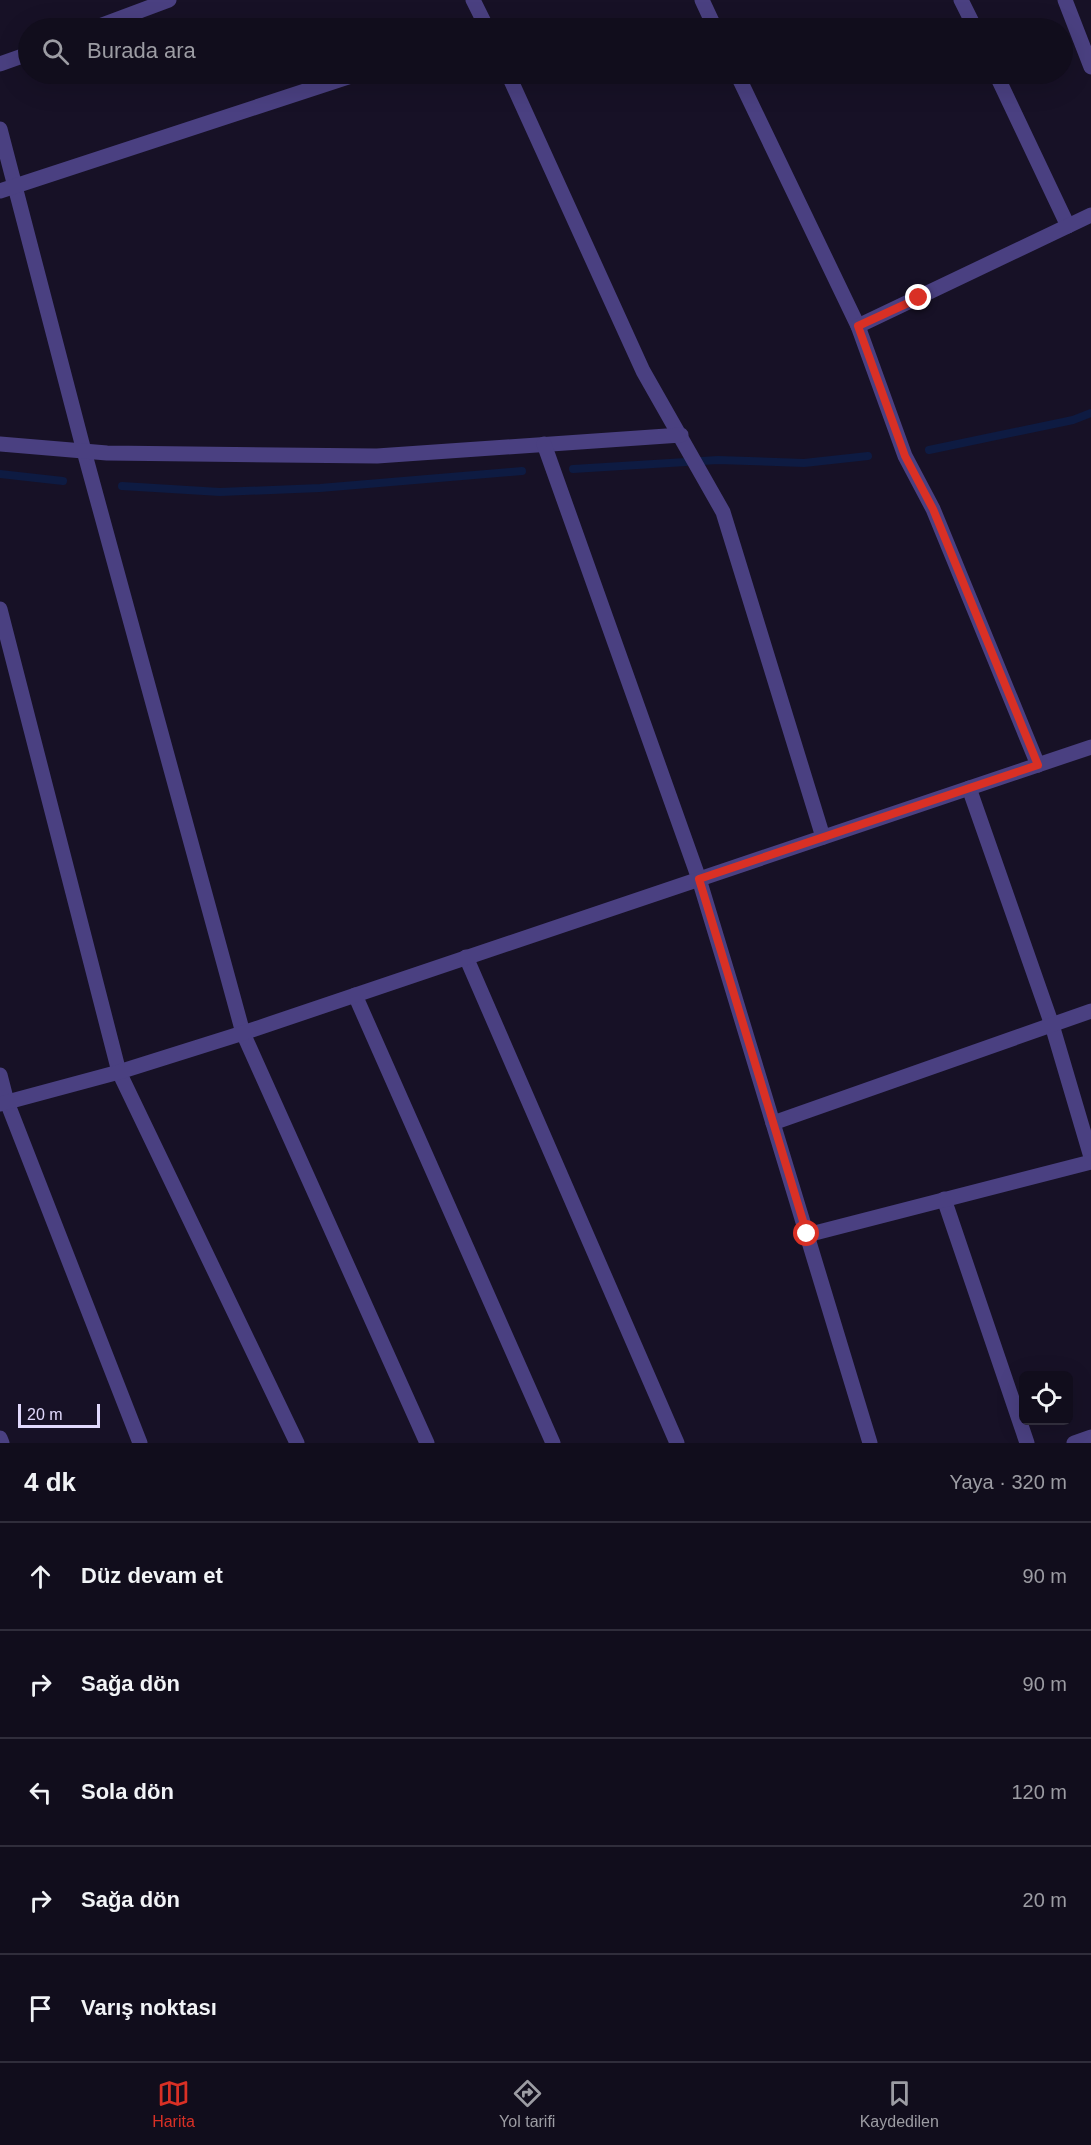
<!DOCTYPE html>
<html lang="tr">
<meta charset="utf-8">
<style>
:root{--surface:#110d1c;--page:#1a1625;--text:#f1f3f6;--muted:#9c9ca3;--line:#302d3b;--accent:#d93025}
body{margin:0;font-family:Helvetica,sans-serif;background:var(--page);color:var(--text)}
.controls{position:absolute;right:18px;bottom:18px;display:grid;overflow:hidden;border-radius:9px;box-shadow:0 6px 24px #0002}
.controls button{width:54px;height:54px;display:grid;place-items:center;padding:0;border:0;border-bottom:2px solid var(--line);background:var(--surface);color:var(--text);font:30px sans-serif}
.scale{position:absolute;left:18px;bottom:15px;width:82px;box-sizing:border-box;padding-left:6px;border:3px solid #e1d9fc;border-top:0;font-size:16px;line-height:21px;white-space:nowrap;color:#e1d9fc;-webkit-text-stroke:4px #171126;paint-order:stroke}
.stop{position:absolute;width:18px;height:18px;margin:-14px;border:4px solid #d93025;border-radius:50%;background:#fff}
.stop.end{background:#d93025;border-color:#fff;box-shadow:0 2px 6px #0008}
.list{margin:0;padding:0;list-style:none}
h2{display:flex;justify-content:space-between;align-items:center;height:78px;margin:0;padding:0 24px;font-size:26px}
h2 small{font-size:20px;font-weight:400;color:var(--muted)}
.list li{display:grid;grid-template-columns:39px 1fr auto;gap:18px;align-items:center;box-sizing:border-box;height:108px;padding:0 24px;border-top:2px solid var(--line)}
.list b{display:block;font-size:22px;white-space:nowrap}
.list em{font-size:20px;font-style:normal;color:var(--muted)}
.icon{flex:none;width:33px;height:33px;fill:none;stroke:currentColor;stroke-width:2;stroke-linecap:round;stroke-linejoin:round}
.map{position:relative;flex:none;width:1091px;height:1443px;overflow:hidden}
.search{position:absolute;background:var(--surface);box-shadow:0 6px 24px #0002;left:18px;right:18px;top:18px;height:66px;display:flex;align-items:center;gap:15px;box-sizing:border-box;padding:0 21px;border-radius:33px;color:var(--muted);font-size:22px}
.sheet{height:618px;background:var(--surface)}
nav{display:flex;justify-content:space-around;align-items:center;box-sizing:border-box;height:84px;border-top:2px solid var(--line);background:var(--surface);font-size:16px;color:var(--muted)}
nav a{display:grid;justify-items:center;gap:3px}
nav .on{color:var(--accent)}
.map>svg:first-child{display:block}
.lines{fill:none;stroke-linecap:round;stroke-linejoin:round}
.stream{stroke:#0e1b42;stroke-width:8}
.minor{stroke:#4a4081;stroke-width:15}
.tertiary{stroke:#4a4081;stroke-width:15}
.route{stroke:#d93025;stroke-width:8}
</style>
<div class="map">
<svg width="1091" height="1443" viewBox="0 0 1091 1443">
<rect width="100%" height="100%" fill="#171126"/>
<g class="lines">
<g class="stream">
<polyline points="929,450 1073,420 1091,413"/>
<polyline points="573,469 718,460 804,463 868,456"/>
<polyline points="0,474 63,481"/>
<polyline points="122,486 220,492 320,488 522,471"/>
</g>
<g class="minor">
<polyline points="473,0 487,28"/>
<polyline points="702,0 715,28"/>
<polyline points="961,0 975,28"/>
<polyline points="1065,0 1091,67"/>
<polyline points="94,28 169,0"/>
<polyline points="0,64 28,54"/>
<polyline points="508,74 643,371 723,512 823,837"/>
<polyline points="737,74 858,326 905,456 933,509 1038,765"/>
<polyline points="996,74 1068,226"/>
<polyline points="0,129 84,451 243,1033 427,1443"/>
<polyline points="0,191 357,74"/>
<polyline points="858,326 1091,215"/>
<polyline points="0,444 107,453 377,456 681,435"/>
<polyline points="544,444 699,879 870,1443"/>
<polyline points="0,609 119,1072 297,1443"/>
<polyline points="969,788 1052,1025 1091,1157"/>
<polyline points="466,957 677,1443"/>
<polyline points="355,995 553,1443"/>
<polyline points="0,1075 7,1102 140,1443"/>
<polyline points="773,1123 1091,1011"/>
<polyline points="944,1199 1027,1443"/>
<polyline points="807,1235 1091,1162"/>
<polyline points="0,1438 2,1443"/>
<polyline points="1074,1443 1091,1437"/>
</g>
<polyline class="tertiary" points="0,1104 119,1072 243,1033 1091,747"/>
</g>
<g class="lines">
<polyline class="route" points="807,1234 699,879 1038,765 933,509 905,456 858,326 919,298"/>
</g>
</svg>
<div class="controls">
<button><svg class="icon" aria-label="locate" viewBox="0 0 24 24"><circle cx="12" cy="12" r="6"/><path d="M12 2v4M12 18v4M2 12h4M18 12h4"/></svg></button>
</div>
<div class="scale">20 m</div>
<div class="stop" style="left:807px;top:1234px"></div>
<div class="stop end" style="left:919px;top:298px"></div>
<div class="search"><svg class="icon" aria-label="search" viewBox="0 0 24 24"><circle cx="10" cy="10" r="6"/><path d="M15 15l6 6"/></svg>Burada ara</div>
</div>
<section class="sheet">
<h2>4 dk<small>Yaya · 320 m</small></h2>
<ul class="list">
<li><svg class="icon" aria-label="ahead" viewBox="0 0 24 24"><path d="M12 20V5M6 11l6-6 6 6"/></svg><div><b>Düz devam et</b></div><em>90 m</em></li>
<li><svg class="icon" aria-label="right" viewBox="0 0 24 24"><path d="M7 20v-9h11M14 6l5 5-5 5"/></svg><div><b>Sağa dön</b></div><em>90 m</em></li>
<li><svg class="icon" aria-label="left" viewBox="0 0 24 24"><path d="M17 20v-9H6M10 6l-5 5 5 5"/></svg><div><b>Sola dön</b></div><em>120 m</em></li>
<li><svg class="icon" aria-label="right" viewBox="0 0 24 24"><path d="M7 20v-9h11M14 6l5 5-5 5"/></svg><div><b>Sağa dön</b></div><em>20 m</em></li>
<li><svg class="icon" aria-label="arrive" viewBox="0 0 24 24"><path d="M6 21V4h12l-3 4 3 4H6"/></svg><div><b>Varış noktası</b></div></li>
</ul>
</section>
<nav>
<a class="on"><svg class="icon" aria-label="map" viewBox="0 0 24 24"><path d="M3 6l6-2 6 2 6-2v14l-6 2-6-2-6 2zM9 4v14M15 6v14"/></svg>Harita</a>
<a><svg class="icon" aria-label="directions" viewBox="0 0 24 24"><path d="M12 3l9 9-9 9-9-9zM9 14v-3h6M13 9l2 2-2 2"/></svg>Yol tarifi</a>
<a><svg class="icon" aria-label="saved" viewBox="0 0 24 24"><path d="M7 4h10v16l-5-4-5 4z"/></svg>Kaydedilen</a>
</nav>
